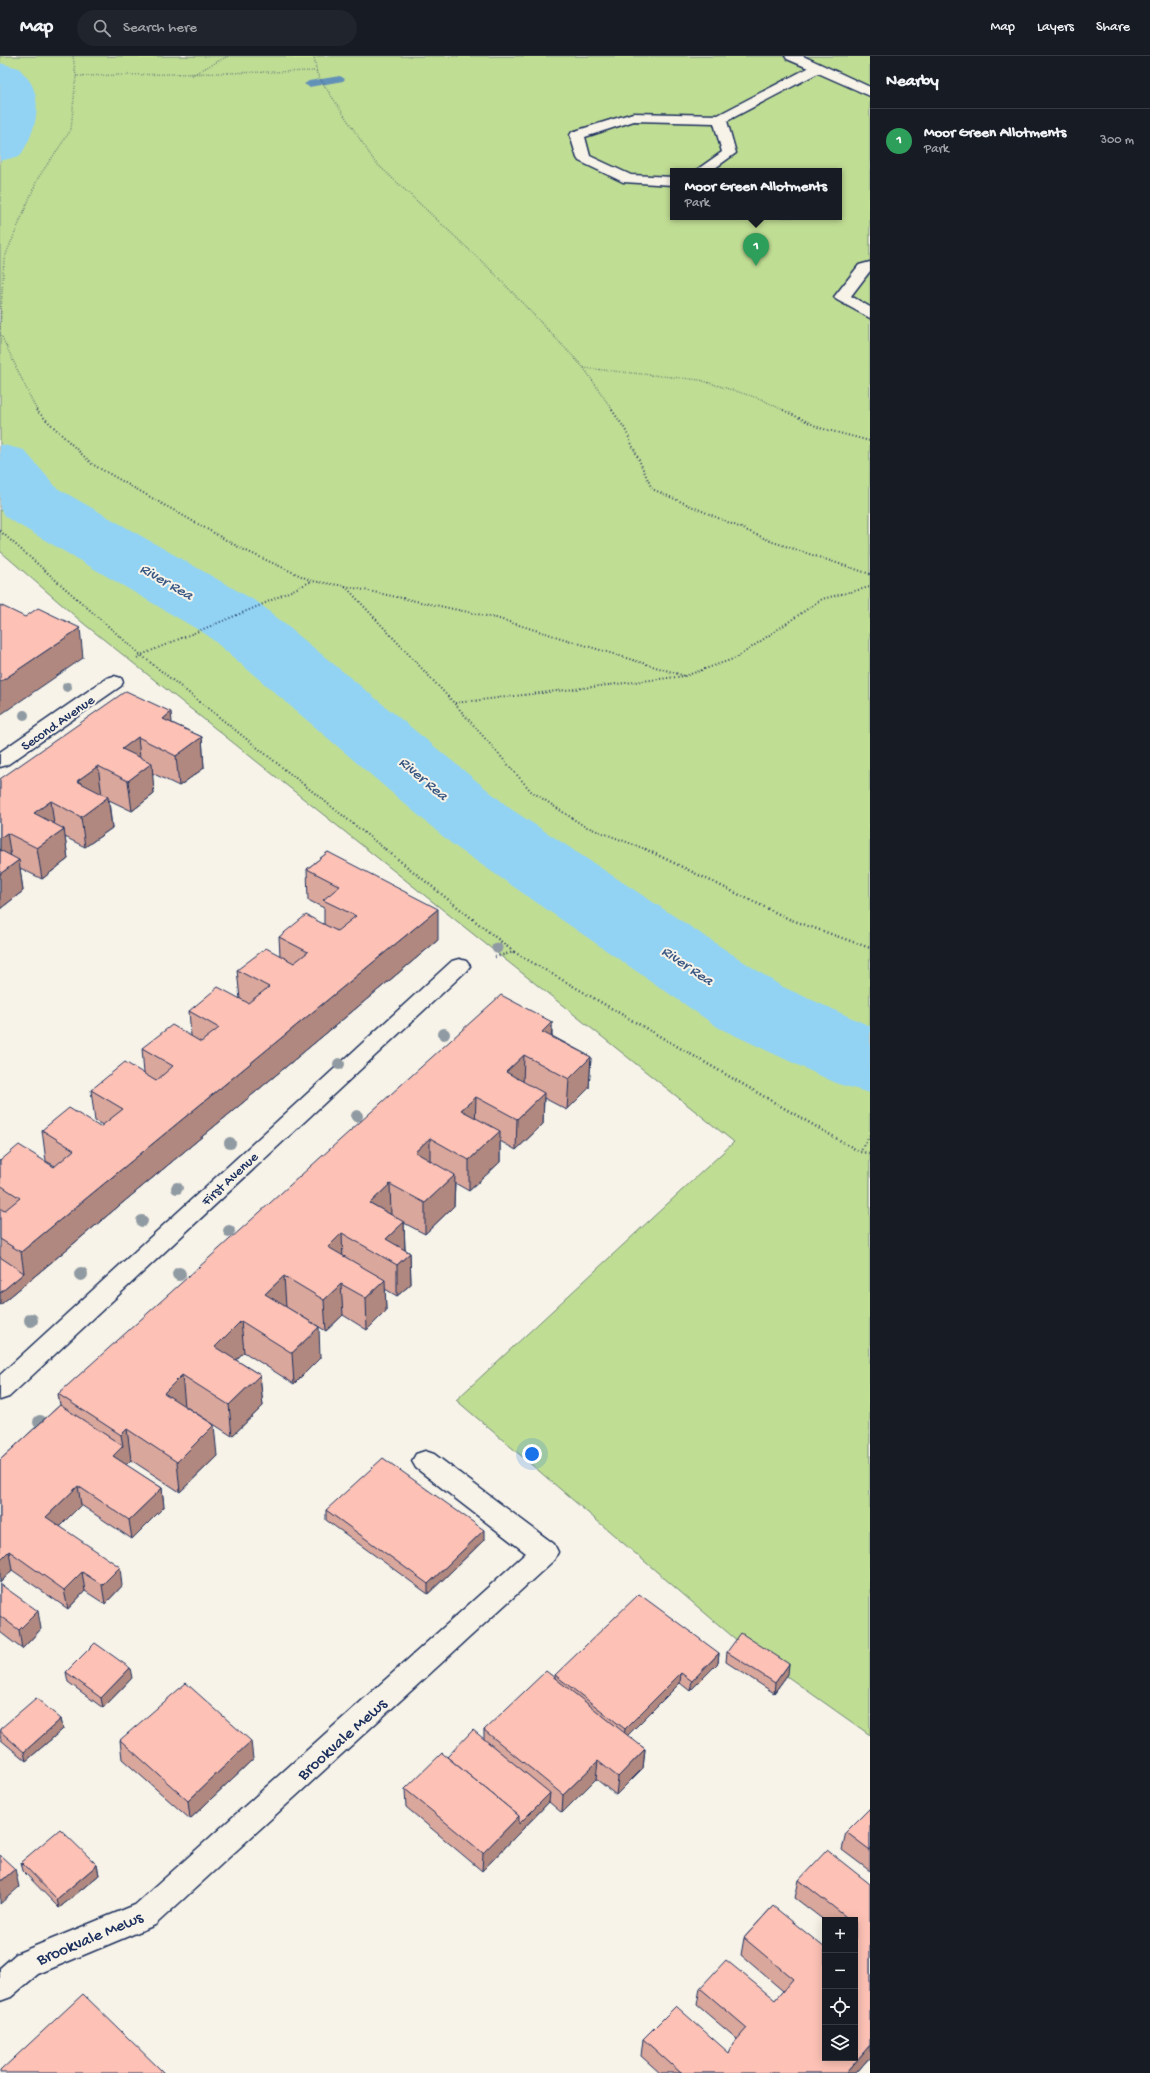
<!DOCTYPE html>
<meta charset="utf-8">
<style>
:root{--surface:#171b24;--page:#20242c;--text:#f1f3f6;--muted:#9ea1a6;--line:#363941;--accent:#0b8043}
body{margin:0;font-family:"Gochi Hand",sans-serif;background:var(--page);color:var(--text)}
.controls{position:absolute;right:12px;bottom:12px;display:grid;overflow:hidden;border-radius:0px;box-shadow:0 2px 10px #0003}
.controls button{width:36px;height:36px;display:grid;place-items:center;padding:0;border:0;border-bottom:1px solid var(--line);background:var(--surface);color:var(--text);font:20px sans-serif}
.you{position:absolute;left:532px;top:1398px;width:14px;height:14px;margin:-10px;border:3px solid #fff;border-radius:50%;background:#1a73e8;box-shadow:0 0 0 6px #1a73e833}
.badge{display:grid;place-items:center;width:26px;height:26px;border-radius:50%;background:var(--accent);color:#fff;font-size:13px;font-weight:700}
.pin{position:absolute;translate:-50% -33px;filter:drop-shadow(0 1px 2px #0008)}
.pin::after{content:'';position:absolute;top:21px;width:14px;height:12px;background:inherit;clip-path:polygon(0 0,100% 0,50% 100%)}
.popup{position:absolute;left:670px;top:112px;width:172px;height:52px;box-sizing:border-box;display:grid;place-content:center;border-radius:0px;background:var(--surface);filter:drop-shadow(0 1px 3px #0005);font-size:13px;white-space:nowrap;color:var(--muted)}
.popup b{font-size:15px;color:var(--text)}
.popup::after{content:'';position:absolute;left:50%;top:100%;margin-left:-8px;border:8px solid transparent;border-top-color:var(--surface)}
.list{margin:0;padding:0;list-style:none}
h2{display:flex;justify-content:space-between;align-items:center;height:52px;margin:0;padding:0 16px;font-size:17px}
h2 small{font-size:13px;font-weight:400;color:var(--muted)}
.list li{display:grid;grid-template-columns:26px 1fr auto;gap:12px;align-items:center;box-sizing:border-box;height:64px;padding:0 16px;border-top:1px solid var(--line)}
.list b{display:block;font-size:15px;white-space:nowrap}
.list p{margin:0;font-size:13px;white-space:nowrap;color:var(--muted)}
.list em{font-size:13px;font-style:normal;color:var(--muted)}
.icon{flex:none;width:22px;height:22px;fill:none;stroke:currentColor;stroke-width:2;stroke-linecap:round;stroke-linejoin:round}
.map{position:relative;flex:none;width:870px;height:2017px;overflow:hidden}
header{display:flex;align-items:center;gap:24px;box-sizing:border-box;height:56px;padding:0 20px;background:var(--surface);border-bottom:1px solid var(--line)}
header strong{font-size:19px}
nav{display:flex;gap:22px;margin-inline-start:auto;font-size:14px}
.search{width:280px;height:36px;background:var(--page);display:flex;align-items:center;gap:10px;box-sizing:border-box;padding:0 14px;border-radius:22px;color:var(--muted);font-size:15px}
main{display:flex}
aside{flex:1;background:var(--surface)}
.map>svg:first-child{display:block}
.green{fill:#c0dd94;stroke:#6e8679;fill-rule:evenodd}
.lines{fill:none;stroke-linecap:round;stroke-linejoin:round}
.stream{fill:#6291b8;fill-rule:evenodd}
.river{fill:#92d3f4;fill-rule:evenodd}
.service-casing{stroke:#1b2f5e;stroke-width:3}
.minor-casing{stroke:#1b2f5e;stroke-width:3}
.path-far2{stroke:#1b2f5e;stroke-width:1.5;stroke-dasharray:0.5 2;stroke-linecap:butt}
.path-far1{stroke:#1b2f5e;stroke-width:2;stroke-dasharray:1 2.5;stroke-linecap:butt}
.path{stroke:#1b2f5e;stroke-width:2.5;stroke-dasharray:1 3;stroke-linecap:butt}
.service{fill:#f7f3e8;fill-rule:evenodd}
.minor{fill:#f7f3e8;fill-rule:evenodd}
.tree{fill:#909aa2}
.wall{fill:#daa79c;stroke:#1b2f5e}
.shaded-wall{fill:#b1887f;stroke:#1b2f5e}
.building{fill:#fdc2b5;stroke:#1b2f5e}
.labels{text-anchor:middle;stroke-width:4;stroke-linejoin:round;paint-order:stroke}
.street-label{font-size:14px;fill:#1b2f5e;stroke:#f7f3e8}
.water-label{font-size:15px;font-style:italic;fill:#395884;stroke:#f7f3e8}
.near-street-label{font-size:17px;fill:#1b2f5e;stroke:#f7f3e8}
</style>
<header>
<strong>Map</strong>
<div class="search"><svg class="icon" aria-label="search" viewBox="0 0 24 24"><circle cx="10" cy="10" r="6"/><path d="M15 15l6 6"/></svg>Search here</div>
<nav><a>Map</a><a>Layers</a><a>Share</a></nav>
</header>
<main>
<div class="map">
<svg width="870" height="2017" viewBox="0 0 870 2017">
<rect width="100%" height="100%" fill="#f7f3e8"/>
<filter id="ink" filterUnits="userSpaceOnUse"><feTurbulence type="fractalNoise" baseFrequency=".025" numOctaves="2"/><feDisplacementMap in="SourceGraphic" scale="8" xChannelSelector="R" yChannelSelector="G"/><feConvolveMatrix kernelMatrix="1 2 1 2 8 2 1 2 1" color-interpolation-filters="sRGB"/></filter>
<g filter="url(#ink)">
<path class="green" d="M0,0H870V1679L740,1587L456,1344L734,1086L83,567L0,495ZM673,115H839V161H673Z"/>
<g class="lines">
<polygon class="stream" points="340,20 345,23 343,25 309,31 304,28 309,25"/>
<g class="river">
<path d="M0,7L19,12C23,17 29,23 32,29C43,52 33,81 20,100L0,105Z"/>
<polygon points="0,388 24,394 57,432 259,547 511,753 781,930 870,970 870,1037 838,1028 719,972 453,789 207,579 7,462 0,453"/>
</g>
<g class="service-casing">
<g id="service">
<polygon points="785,0 803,0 870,31 870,40 818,17 727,65 736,97 711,115 695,115 722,96 714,67 634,65 585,81 590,100 631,119 673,121 673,129 623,126 579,105 577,102 570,79 572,76 633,57 718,59 808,12 787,3"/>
<polygon points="870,206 870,215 851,240 870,251 870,262 837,244 834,241 859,209"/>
</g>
</g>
<g class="minor-casing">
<g id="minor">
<polygon points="114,620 121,622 123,626 121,630 7,709 0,711 0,696 107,622"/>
<polygon points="459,903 466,905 470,910 466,915 9,1341 0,1344 0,1319 452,905"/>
<polygon points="425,1395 434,1398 554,1488 558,1496 554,1504 155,1869 38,1918 11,1941 0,1945 0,1912 16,1898 135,1849 526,1497 416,1412 412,1405 416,1398"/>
</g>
</g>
<g class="path-far2">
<polyline points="314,0 317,18 375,106 492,215 584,312 700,324 761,343 785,355"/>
<polyline points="192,19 228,0"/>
<polyline points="76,20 317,15"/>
<polyline points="0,273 4,203 38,122 71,74 76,20 73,0"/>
<polyline points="0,277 37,355"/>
<polyline points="584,312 613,355"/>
</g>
<g class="path-far1">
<polyline points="36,354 92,408 242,493 312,525 345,530 496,562 685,620"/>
<polyline points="612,354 625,373 652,433 773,486 870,518"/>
<polyline points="783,354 820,372 870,385"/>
<polyline points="0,475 141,599 386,794"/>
<polyline points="345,530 454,647 531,735 584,770 648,794"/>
<polyline points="137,603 141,599 261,549 312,525"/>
<polyline points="455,647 685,620 736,602 822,543 870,531"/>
</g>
<g class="path">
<polyline points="385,793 514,896 495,901"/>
<polyline points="645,793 789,863 870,892"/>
<polyline points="514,896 860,1096"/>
<polyline points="870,1079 860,1096 870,1097"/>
</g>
<use href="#service" class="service"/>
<use href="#minor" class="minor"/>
</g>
<g class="tree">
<circle cx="67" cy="631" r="5"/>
<circle cx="24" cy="659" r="5"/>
<circle cx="497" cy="892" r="5.5"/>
<circle cx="444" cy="978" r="6"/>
<circle cx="339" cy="1008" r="6"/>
<circle cx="357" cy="1060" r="6"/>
<circle cx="230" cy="1087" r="6"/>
<circle cx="177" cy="1132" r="6"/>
<circle cx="142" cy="1165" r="6"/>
<circle cx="229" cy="1175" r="6"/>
<circle cx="81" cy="1218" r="7"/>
<circle cx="179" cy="1218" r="7"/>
<circle cx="31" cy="1264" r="7"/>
<circle cx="40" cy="1366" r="7"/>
</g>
<g class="wall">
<polygon points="172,667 202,681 204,712 179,730 152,717 154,738 132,755 109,744 112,772 85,791 65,781 68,803 42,823 20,812 23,835 0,853 0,723"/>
<polygon points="328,796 438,884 0,1249 0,1105 54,1111 55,1110 46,1105 42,1074 100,1071 103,1069 95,1065 91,1034 144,1018 142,992 191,980 189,955 240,943 237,914 280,899 279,881 324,869 324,852 308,844 307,813"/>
<polygon points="552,966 552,980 591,1001 589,1032 567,1054 544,1042 543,1068 516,1094 500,1085 500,1106 469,1135 455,1127 454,1150 425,1178 404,1167 405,1193 410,1197 411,1228 397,1240 385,1233 386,1255 367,1274 343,1259 326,1275 286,1251 320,1302 294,1328 244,1296 236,1304 260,1319 263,1350 232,1380 185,1350 185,1351 217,1400 180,1436 131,1404 126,1409 162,1432 164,1451 132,1483 81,1449 60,1470 122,1530 105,1548 85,1535 68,1553 12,1514 0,1527 0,1404 60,1349 58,1338"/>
<polygon points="326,1454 484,1484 428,1538 326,1464"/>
<polygon points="0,1528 41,1573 22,1593 0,1576"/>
<polygon points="727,1596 788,1618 774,1637 726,1606"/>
<polygon points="719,1597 718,1607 690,1635 680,1627 627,1680 645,1693 643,1712 616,1739 596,1723 562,1757 549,1746 482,1815 406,1751 405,1733 484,1683 484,1674 555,1622 555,1619"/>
<polygon points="66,1616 132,1622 103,1652 68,1626"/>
<polygon points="61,1663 63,1673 26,1705 1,1684 0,1679 0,1673"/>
<polygon points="120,1684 253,1703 190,1763 122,1703"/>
<polygon points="870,1752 870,1815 842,1794 846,1776"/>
<polygon points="21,1806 97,1809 99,1819 59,1852 23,1815"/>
<polygon points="799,1824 870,1828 870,2001 856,2017 660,2017 641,2000 643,1983 729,1997 737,1983 697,1949 700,1932 775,1944 783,1935 741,1899 744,1882 773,1850 825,2002 855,1864 825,1864 825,1865 795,1842"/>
</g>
<g class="shaded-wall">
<polygon points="80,572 83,602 0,659 0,626"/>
<polygon points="171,656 174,687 163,663"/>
<polygon points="138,681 141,712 125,723 122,693"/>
<polygon points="202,681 204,712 179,730 176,700"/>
<polygon points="152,707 154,738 132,755 128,725"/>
<polygon points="98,710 102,740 77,725"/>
<polygon points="108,741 112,772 85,791 81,761"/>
<polygon points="51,745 55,776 34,757"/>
<polygon points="64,773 68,803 42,823 37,792"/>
<polygon points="7,777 12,807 0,816 0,782"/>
<polygon points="19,804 23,835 0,853 0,818"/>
<polygon points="438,853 438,884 0,1249 0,1237 24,1217 21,1196"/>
<polygon points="552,966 551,997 542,976"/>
<polygon points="524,999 523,1030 506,1016"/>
<polygon points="591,1001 589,1032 567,1054 569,1023"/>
<polygon points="544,1037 543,1068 516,1094 517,1063"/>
<polygon points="476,1041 475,1072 461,1054"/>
<polygon points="500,1075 500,1106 469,1135 469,1104"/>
<polygon points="430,1082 430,1113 415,1096"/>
<polygon points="455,1119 454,1150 425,1178 425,1147"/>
<polygon points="390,1128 391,1159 370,1147"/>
<polygon points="404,1166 405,1197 386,1183"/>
<polygon points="342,1177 343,1208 328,1191"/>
<polygon points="410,1197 411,1228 397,1240 397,1209"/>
<polygon points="284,1220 286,1251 267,1269 265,1238"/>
<polygon points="385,1224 386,1255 367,1274 366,1242"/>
<polygon points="341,1228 343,1259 326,1275 324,1244"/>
<polygon points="241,1265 244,1296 217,1322 215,1291"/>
<polygon points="319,1271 320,1302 294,1328 292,1297"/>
<polygon points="182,1319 185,1350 167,1368 164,1337"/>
<polygon points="260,1319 263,1350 232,1380 229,1349"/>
<polygon points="214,1369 217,1400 180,1436 177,1406"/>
<polygon points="127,1373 131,1404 126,1409 113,1400 123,1390 121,1379"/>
<polygon points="78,1430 81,1449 50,1480 46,1461"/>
<polygon points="162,1432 164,1451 132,1483 129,1464"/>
<polygon points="484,1474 484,1484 428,1538 428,1528"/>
<polygon points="9,1495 12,1514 0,1527 0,1504"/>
<polygon points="120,1511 122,1530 105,1548 102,1529"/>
<polygon points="82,1516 85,1535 68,1553 64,1534"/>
<polygon points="38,1555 41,1573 22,1593 19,1574"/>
<polygon points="719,1597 718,1607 690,1635 692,1625"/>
<polygon points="789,1608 788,1618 774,1637 775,1627"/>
<polygon points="130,1612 132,1622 103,1652 101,1642"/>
<polygon points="681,1617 680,1627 624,1683 625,1673"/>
<polygon points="61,1663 63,1673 26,1705 24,1696"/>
<polygon points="251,1685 253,1703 190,1763 188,1745"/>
<polygon points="645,1693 643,1712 616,1739 618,1721"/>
<polygon points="598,1705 596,1723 562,1757 563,1739"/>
<polygon points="550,1737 549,1746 482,1815 483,1797 519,1760"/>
<polygon points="97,1809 99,1819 59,1852 57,1843"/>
<polygon points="15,1813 19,1831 0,1848 0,1826"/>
<polygon points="870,1989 870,2001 856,2017 846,2017"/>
</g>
<g class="building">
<polygon points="0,549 25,561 38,552 80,572 0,626"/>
<polygon points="126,635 171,656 163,663 202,681 176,700 138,681 122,693 152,707 128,725 98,710 77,725 108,741 81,761 51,745 34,757 64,773 37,792 7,777 0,782 0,723"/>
<polygon points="0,794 19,804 0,818"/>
<polygon points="328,796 438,853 21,1196 0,1183 0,1152 4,1155 20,1142 0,1129 0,1105 19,1089 54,1111 74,1094 42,1074 69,1052 100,1071 123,1053 91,1034 125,1006 156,1025 173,1010 142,992 172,969 201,986 219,972 189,955 218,931 248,947 269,931 237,914 266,892 294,907 308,896 279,881 306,859 337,875 356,860 323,844 340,830 307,813"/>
<polygon points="501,939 552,966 542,976 591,1001 569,1023 524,999 506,1016 544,1037 517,1063 476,1041 461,1054 500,1075 469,1104 430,1082 415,1096 455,1119 425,1147 390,1128 370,1147 404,1166 386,1183 410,1197 397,1209 342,1177 328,1191 385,1224 366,1242 341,1228 324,1244 284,1220 265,1238 319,1271 292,1297 241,1265 215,1291 260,1319 229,1349 182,1319 164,1337 214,1369 177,1406 127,1373 121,1379 58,1338"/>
<polygon points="0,1201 24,1217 0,1237"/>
<polygon points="60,1349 123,1390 113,1400 162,1432 129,1464 78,1430 46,1461 120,1511 102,1529 82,1516 64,1534 9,1495 0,1504 0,1404"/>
<polygon points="383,1402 484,1474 428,1528 326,1454"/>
<polygon points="0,1528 38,1555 19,1574 0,1560"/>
<polygon points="639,1538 719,1597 692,1625 681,1617 625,1673 555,1619"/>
<polygon points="741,1577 789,1608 775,1627 727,1596"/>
<polygon points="95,1587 130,1612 101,1642 66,1616"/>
<polygon points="546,1615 645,1693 618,1721 598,1705 563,1739 484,1674"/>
<polygon points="186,1627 251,1685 188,1745 120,1684"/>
<polygon points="36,1642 61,1663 24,1696 0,1675 0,1673"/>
<polygon points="473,1674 550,1737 519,1768 519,1760 447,1701"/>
<polygon points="442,1697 519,1760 483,1797 405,1733"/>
<polygon points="870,1752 870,1794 846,1776"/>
<polygon points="60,1773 97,1809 57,1843 21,1806"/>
<polygon points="827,1794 870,1828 870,1989 846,2017 681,2017 643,1983 676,1950 729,1997 733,1988 747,1972 700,1932 726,1904 775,1944 793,1923 744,1882 773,1850 825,1892 825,2002 855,2002 855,1864 850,1864 799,1824"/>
<polygon points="0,1799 15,1813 0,1826"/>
<polygon points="83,1938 164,2017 0,2017 0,2015"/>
</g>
</g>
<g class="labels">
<g class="street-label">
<text transform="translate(57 666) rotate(-35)" y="5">Second Avenue</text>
<text transform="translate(229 1122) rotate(-43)" y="5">First Avenue</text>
</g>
<g class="water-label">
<text transform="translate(167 525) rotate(30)" y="5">River Rea</text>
<text transform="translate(424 722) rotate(40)" y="5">River Rea</text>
<text transform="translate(688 909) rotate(34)" y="5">River Rea</text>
</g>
<g class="near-street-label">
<text transform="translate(341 1682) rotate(-42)" y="6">Brookvale Mews</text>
<text transform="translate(89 1881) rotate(-23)" y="6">Brookvale Mews</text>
</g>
</g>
</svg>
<div class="controls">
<button>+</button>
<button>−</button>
<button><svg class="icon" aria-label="locate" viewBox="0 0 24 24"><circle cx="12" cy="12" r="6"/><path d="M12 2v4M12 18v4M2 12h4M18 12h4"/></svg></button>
<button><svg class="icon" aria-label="layers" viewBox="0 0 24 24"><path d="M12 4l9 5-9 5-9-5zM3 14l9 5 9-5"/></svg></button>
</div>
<div class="you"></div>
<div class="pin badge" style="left:756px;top:210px;background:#2e9e5b">1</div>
<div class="popup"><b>Moor Green Allotments</b>Park</div>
</div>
<aside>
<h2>Nearby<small></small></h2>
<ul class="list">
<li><span class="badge" style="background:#2e9e5b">1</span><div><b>Moor Green Allotments</b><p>Park</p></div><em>300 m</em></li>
</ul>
</aside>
</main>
